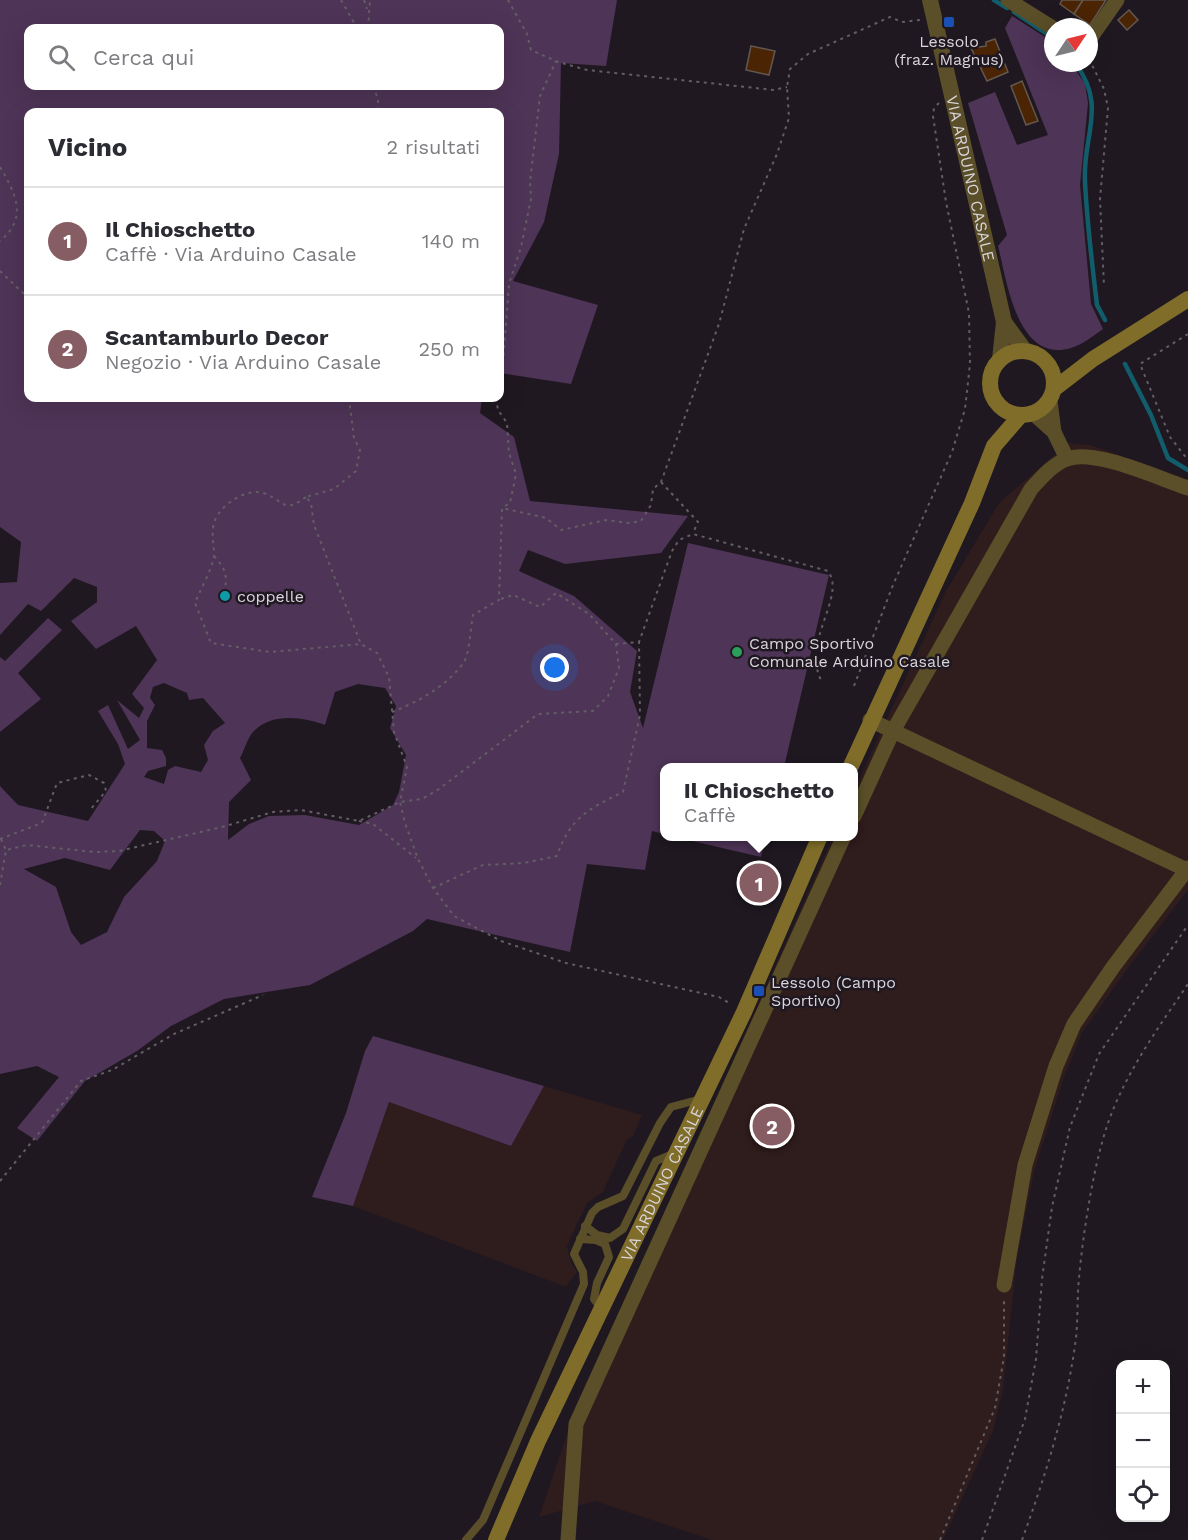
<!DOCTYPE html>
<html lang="it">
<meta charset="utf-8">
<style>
:root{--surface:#fff;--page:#f7f7f7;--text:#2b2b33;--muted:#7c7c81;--line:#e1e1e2;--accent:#865d62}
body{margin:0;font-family:"Work Sans",sans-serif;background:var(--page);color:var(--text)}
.controls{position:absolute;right:18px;bottom:18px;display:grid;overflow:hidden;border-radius:12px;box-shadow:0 6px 24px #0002}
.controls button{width:54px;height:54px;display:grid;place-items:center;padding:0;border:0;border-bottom:2px solid var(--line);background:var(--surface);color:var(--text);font:30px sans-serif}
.compass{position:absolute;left:1044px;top:18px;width:54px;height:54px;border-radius:50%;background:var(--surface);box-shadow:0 6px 24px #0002;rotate:55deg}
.you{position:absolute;left:555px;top:668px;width:21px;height:21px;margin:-15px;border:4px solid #fff;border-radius:50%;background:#1a73e8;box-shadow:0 0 0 9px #1a73e833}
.badge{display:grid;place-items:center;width:39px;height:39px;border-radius:50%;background:var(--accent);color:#fff;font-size:20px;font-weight:700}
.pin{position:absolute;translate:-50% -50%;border:3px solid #fff;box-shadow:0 2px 6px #0006}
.popup{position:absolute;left:660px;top:763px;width:198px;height:78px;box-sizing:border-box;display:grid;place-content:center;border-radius:12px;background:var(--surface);filter:drop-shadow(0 2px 4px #0005);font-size:20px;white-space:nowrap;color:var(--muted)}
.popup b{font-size:22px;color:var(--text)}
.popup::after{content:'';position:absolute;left:50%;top:100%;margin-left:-12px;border:12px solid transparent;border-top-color:var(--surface)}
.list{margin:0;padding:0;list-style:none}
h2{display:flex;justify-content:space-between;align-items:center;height:78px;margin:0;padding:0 24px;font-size:26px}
h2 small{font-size:20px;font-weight:400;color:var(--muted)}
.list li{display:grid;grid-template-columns:39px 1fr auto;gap:18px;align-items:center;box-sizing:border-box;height:108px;padding:0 24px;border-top:2px solid var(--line)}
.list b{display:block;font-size:22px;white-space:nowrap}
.list p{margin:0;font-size:20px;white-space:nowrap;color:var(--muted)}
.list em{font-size:20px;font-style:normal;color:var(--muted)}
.icon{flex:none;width:33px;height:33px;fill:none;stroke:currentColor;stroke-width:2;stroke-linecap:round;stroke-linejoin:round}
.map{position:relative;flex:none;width:1188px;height:1540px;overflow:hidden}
.search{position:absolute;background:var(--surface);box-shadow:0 6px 24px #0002;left:24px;top:24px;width:480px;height:66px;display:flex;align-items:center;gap:15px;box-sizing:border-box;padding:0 21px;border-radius:12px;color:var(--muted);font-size:22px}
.panel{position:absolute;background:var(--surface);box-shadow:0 6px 24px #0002;left:24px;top:108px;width:480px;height:294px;border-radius:12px}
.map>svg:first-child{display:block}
.commercial{fill:#2f1c1c}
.green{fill:#4e3457;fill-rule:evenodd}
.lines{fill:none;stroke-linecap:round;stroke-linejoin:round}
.stream{stroke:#125d6b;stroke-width:4.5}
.building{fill:#4a2403;stroke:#635850;stroke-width:1.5}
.path{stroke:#635d65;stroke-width:2;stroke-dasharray:3 4.5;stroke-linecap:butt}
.service{stroke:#5a4f28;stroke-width:8}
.minor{stroke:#5a4f28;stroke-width:15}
.tertiary{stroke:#5a4f28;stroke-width:16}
.secondary{stroke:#7f6d29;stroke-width:16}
.transit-dot{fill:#1a4fb4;stroke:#1f1821;stroke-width:2}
.culture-dot{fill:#0f9aa8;stroke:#1f1821;stroke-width:2}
.leisure-dot{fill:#2e9e5b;stroke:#1f1821;stroke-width:2}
.labels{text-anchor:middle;stroke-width:5;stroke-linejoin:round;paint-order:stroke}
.poi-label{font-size:16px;fill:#d9d5db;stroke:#1f1821;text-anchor:start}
.street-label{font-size:16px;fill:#d9d5db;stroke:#1f1821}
</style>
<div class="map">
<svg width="1188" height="1540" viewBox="0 0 1188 1540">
<rect width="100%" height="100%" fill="#1f1821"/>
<g class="commercial">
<polygon points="1068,443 1090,445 1188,479 1188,890 1127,969 1082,1033 1063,1080 1034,1172 1017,1257 1003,1390 993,1431 943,1540 712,1540 595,1501 539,1517 570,1425 833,837 854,836 854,790 946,591 999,503"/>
<polygon points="544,1086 642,1115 633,1137 627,1139 603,1192 587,1203 567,1246 571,1263 577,1272 566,1287 353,1206 389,1102 510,1146"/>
</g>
<g class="green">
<path d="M0,0H617L606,66L561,63L559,154L544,222L513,281L598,305L571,384L500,373V112H28V398H482L480,413L514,437L530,501L688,516L661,553L565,564L528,550L519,571L574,596L637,651L630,692L643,728L688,543L829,575L784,767L664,768V834L652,831L645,870L587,864L570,952L427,919L413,931L310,985L224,999L171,1026L137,1051L85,1081L37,1141L17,1128L59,1077L37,1066L0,1074V786L18,805L88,821L125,764L118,744L98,711L108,705L128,749L140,740L117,700L139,718L144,708L132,694L157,660L136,626L96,649L71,621L97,602V587L74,578L41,611L28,604L0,635V583L17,582L21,542L0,527ZM28,28H500V86H28ZM164,683L187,693L189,700L203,698L225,723L213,731L204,745L208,760L201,772L175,766L168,770L164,784L144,777L148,771L166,766V758L162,750L147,748V721L155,705L150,698L153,687ZM358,684L385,688L396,706L390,728L406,755L399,792L393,805L359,825L305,815L269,816L249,824L228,840L229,802L251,780L240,758C244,751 247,739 253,732C271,712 303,717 325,725L335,692ZM140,830L154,831L165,841L157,861L124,897L107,932L81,945L71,932L56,887L24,869L65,858L110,870Z"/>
<path d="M1012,16L1053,42V63H1071L1085,84L1088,103L1080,185L1091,304L1103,329C1093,336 1082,345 1071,348C1017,364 1007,281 998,246L1007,235L968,103L995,92L1017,145L1048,135L1005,28Z"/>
<polygon points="48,618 62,630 18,673 41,699 0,732 0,657 5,661"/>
<polygon points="675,837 766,837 761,857"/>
<polygon points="373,1036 544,1086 511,1146 389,1102 353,1206 312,1197 346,1113 365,1051"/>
</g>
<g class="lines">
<g class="stream">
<polyline points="994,0 1007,8"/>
<polyline points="1014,12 1053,38"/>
<path d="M1075,63C1108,106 1082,136 1085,182C1087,223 1092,264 1097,305L1105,320"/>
<polyline points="1125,364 1151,415 1168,458 1188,470"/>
</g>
</g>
<g class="building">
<polygon points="1062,0 1083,0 1074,14 1060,4"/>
<polygon points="1083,0 1106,0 1090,25 1074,14"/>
<polygon points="1129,10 1138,20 1127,30 1118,20"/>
<polygon points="995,39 1008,72 987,81 971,48 986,46 986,42"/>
<polygon points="751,46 775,51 769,75 746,70"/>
<polygon points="1022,81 1038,121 1026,125 1011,86"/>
</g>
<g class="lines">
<g class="path">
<polyline points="341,0 357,28"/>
<polyline points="364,0 367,9"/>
<polyline points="508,0 527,34 531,50 558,62 587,70 774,90 787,87"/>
<polyline points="368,28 370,0"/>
<polyline points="1089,59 1104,89 1108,108 1100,199 1104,286"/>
<polyline points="373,86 378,99 378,112"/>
<path d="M0,167C16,194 28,218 0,241"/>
<polyline points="0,271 25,295"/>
<polyline points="1188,334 1140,364 1170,437 1188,460"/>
<polyline points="500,370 503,363 509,284 521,247 531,199 530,182 540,96 556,61"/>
<polyline points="349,398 354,438 360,450 356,471 334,489 306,497 311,503 314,525 361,644"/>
<polyline points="496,398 498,410 507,423 509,453 516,474 510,503 502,508"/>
<polyline points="661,482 698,522 693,533"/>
<path d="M306,497C284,513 286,503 266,494C248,486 219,505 214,523C211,535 214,544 214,555C214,566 199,592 195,603L211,643L270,652L361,644L377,653L389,677L394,732L407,767L400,802L405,823L418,859L433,888L454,916L501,941L566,963L719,997L731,1004"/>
<path d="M214,556C226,569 228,576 224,593"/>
<path d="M501,599L513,595L540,607L556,593L589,614L616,644L639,642L672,551L679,540L693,534L828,571C847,597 800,642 822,682"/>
<polyline points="854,686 893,585 952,452 965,409 970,364 969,313 946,202 933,116 934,108 939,103"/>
<path d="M392,712C418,702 447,686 464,662C469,655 471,626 473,615L499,600L502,508L546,518L561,530L606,520L629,523L641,521L651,505L653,489L661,482L719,324L744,229L777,154L789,118L787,87L790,69L808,54L890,17L902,22L920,20"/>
<polyline points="359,821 373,824 416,858"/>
<polyline points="0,839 42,823 57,783 89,775 104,783 106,791 90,810"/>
<polyline points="1,839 6,850"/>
<polyline points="0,885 6,850 27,845 94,852 119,851 222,827 273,812 301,810 359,821 400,802 422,799 439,789 538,714 593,711 608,696 619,668 616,644"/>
<path d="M433,888L483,865L524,863L557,856C570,818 588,809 623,792L640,715L639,642"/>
<polyline points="0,1181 81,1081 112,1070 174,1034 263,995"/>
<polyline points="940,1540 995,1408 1004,1357 1004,1300"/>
<polyline points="982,1540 1025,1419 1036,1359 1042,1279 1052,1207 1070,1127 1099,1054 1188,925"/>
<path d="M1022,1540C1046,1474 1067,1408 1076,1338C1078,1318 1077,1298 1079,1278C1083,1234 1093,1168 1107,1126C1124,1075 1158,1028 1188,984"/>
</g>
<g class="service">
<polyline points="585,1226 597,1235 610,1238 623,1229 656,1161 673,1154"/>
<polyline points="580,1239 596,1240 605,1244 609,1257 597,1283 594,1299 601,1308"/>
<polyline points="466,1540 483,1520 584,1284 583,1272 574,1254 592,1213 598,1207 623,1196 660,1123 671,1107 701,1099"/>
</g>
<g class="minor">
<polyline points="1008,0 1053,28"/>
<polyline points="1089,40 1117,0"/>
<polyline points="1050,401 1054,432 1067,459"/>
<polyline points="1034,414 1054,432"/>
<polyline points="854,816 893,731 870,720"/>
<path d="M1187,870L893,731L1031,489C1041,478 1053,464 1067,459C1094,448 1160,479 1188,488"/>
<polyline points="1004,1285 1025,1165 1056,1066 1074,1024 1113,967 1188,868"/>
<polyline points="568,1540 576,1424 844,836"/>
</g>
<g class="tertiary">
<path id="s1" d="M930,0L1004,322L1025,351"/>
<polyline points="1000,359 1004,322"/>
</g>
<g class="secondary">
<circle cx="1022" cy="383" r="32"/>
<polyline points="1054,389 1093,359 1188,299"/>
<polyline points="850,768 972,503 994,446 1020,416"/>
<path id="s2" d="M496,1540L538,1441L744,1012L820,836"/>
</g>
</g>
<g class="transit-dot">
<rect x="943" y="16" width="12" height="12" rx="3"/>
<rect x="753" y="985" width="12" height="12" rx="3"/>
</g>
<circle class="culture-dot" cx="225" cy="596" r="6"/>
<circle class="leisure-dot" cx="737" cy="652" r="6"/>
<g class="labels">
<g class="poi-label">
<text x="949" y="47" text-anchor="middle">Lessolo<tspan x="949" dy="18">(fraz. Magnus)</tspan></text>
<text x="237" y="602">coppelle</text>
<text x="749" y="649">Campo Sportivo<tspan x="749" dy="18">Comunale Arduino Casale</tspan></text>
<text x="771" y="988">Lessolo (Campo<tspan x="771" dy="18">Sportivo)</tspan></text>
</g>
<g class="street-label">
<text dy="6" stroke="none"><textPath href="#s1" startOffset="183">VIA ARDUINO CASALE</textPath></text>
<text dy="6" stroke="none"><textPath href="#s2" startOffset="393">VIA ARDUINO CASALE</textPath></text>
</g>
</g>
</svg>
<div class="controls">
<button>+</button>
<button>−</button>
<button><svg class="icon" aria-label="locate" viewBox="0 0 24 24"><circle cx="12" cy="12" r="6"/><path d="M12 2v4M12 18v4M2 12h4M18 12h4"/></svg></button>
</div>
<svg class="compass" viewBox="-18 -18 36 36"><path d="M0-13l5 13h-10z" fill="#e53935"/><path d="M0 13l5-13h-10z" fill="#7c7c81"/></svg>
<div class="you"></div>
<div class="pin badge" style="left:759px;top:883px">1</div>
<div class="popup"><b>Il Chioschetto</b>Caffè</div>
<div class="pin badge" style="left:772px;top:1126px">2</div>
<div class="search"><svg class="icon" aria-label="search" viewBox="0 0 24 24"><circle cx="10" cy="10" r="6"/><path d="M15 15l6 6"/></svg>Cerca qui</div>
<section class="panel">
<h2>Vicino<small>2 risultati</small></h2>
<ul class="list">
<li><span class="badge">1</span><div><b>Il Chioschetto</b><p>Caffè · Via Arduino Casale</p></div><em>140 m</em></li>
<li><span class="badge">2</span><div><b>Scantamburlo Decor</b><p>Negozio · Via Arduino Casale</p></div><em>250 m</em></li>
</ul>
</section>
</div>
